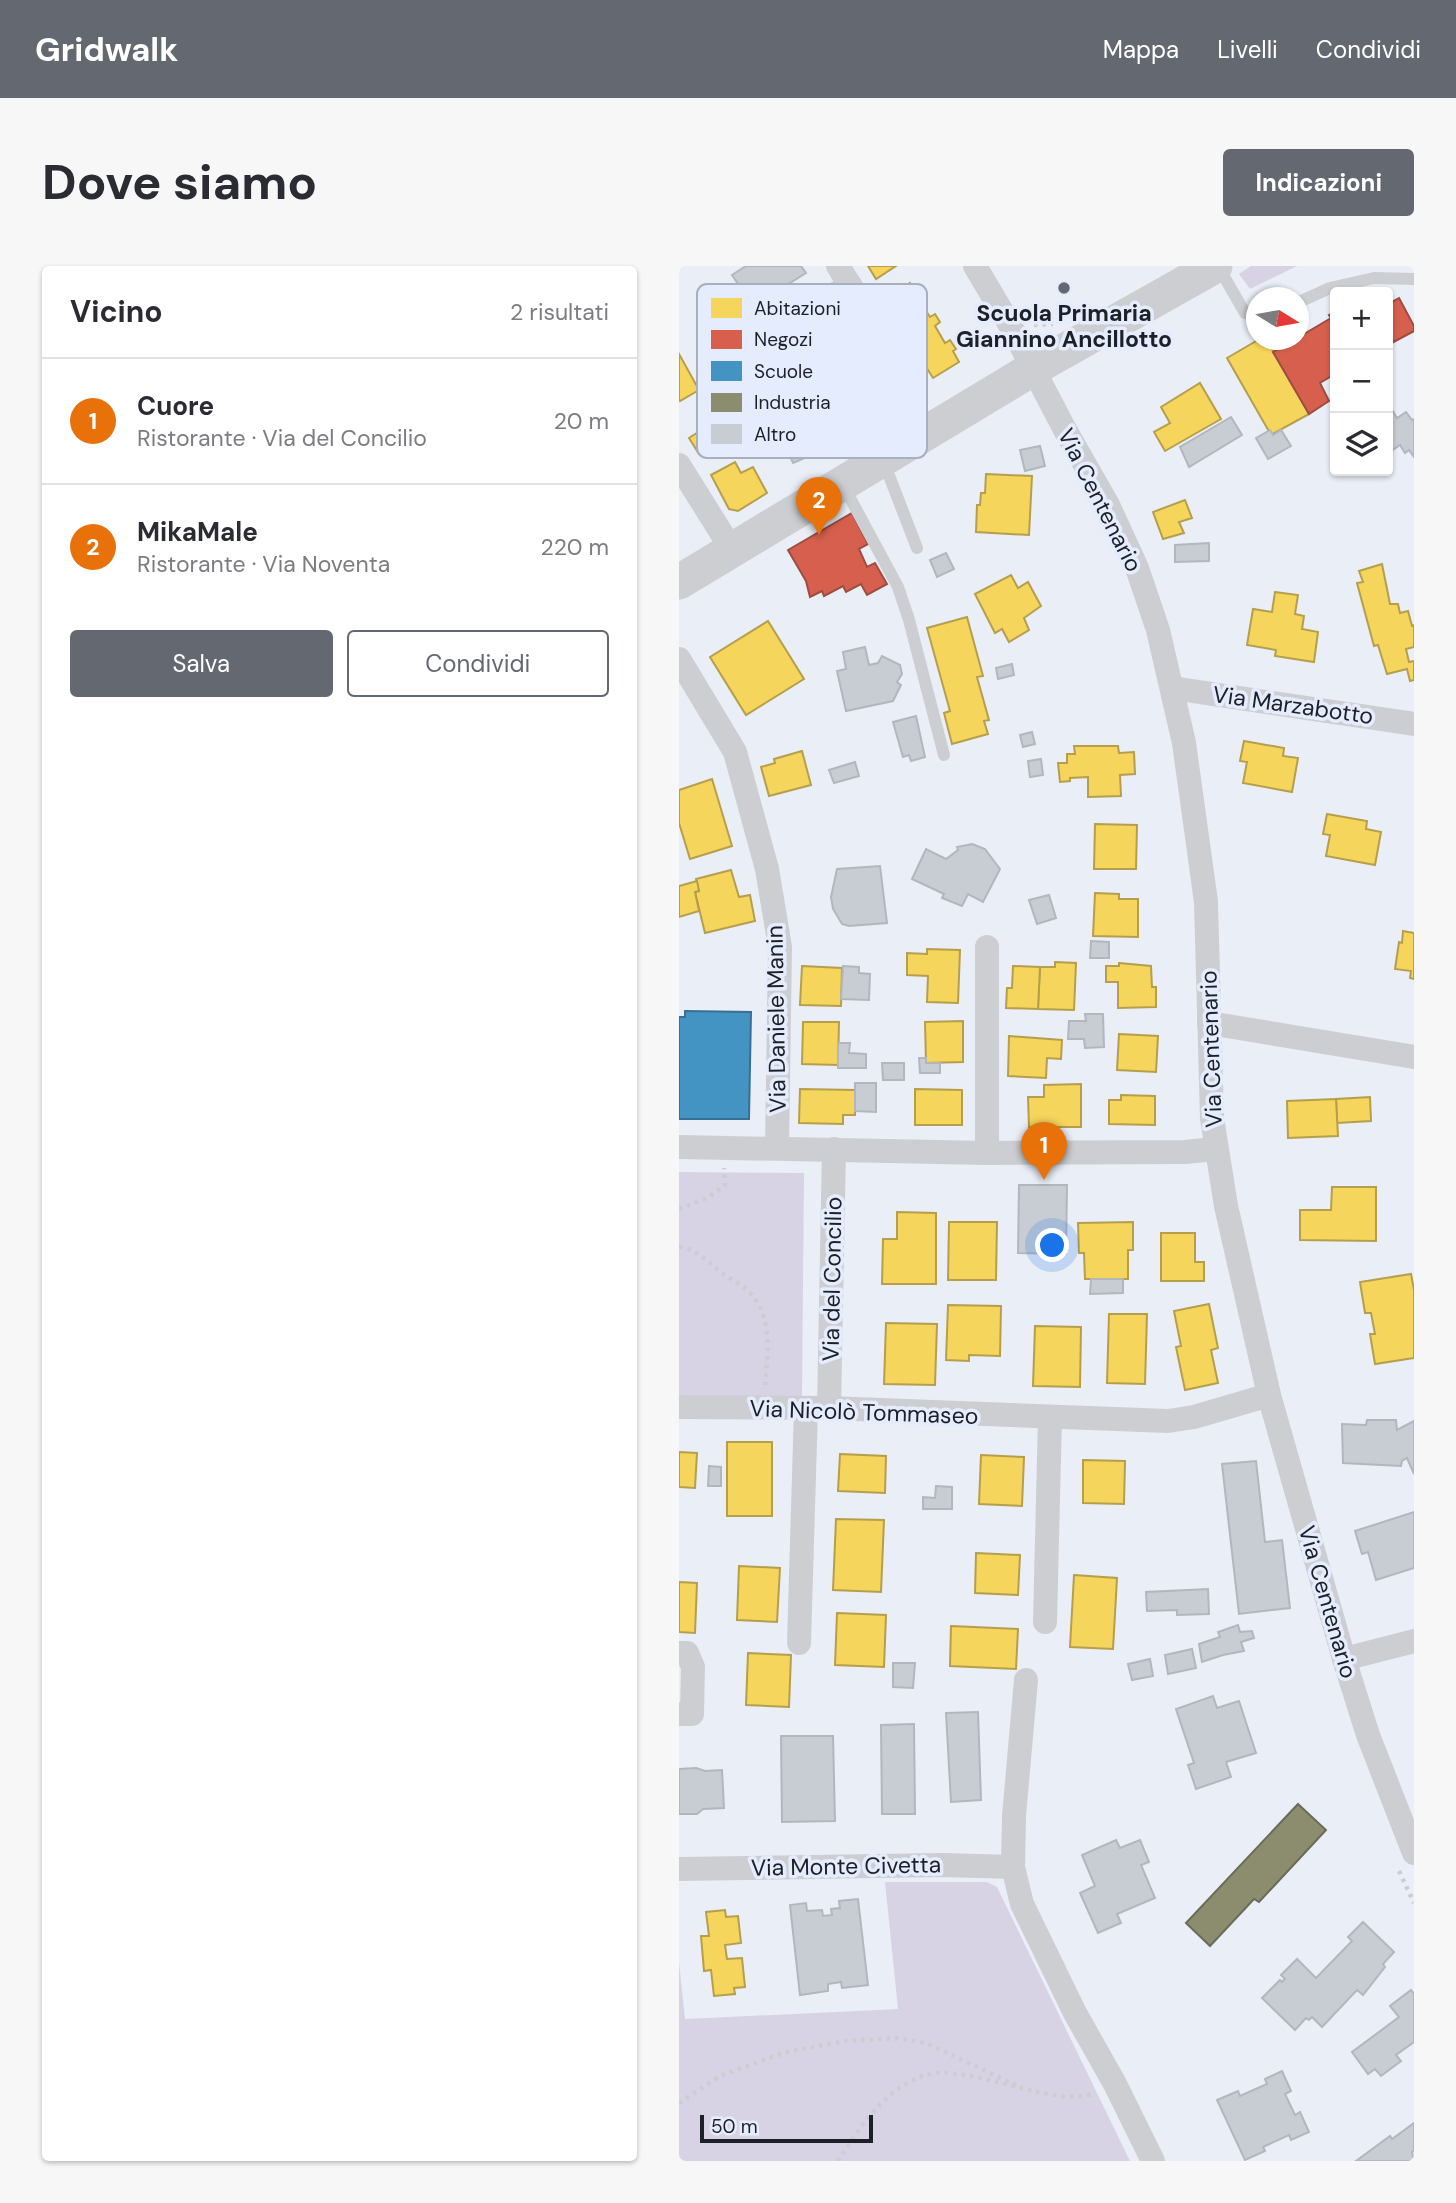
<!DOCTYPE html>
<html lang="it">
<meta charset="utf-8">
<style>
:root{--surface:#fff;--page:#f7f7f7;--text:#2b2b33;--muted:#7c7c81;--line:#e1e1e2;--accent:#646870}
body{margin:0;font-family:"DM Sans",sans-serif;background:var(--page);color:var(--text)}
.controls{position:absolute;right:21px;top:21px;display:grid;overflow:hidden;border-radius:7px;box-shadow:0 2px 5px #0004}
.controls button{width:63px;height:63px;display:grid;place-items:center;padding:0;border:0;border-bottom:2px solid var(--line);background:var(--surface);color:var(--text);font:35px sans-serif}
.compass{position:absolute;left:567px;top:21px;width:63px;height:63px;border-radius:50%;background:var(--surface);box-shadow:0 2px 5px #0004;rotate:101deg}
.scale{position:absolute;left:21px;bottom:18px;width:173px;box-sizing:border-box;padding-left:7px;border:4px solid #1c2027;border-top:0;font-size:19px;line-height:24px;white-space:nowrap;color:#1c2027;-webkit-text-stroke:5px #e4ecfd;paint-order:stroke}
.you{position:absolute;left:374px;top:980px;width:24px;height:24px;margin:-18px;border:5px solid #fff;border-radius:50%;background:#1a73e8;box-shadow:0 0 0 10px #1a73e833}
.badge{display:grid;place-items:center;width:46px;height:46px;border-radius:50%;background:var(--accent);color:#fff;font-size:23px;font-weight:700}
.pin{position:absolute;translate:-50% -58px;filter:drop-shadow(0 2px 4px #0008)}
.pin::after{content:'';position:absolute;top:37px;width:24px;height:21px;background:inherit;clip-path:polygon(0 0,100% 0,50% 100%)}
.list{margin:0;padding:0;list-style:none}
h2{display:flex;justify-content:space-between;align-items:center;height:91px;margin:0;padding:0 28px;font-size:30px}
h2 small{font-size:23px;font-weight:400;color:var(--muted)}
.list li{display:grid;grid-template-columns:46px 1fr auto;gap:21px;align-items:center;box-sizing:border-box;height:126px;padding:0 28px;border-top:2px solid var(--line)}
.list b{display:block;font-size:26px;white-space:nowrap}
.list p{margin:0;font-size:23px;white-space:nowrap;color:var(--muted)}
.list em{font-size:23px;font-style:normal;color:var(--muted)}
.actions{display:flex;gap:14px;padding:21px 28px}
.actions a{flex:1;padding:16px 0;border:2px solid var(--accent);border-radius:7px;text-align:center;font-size:24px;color:var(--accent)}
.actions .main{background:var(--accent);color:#fff}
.icon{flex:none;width:38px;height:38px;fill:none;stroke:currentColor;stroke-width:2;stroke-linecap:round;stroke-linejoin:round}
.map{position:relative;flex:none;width:735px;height:1895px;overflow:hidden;border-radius:7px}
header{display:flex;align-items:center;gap:42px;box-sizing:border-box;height:98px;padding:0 35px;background:var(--accent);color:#fff}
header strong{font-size:33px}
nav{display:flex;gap:38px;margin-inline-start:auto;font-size:24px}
.intro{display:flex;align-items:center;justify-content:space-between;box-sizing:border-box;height:168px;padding:0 42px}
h1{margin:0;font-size:49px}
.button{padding:18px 32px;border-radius:7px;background:var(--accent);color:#fff;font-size:24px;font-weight:700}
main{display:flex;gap:42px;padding:0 42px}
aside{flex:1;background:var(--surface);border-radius:7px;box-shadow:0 2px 5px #0004}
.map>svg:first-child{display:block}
.green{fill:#d8d3e4}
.homes{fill:#f6d55c;stroke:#b59f4c;stroke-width:2}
.shops{fill:#d6604d;stroke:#9e4d42;stroke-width:2}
.schools{fill:#4393c3;stroke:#377094;stroke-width:2}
.industry{fill:#8c8c6e;stroke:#6a6c59;stroke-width:2}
.building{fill:#c8cdd4;stroke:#b2b7be;stroke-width:2}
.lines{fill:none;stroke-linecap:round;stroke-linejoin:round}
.path{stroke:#cccdd0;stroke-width:4.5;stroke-dasharray:3.5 5;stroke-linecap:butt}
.lane{stroke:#cdced1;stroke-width:12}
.street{stroke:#cdced1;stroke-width:24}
.secondary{stroke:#cdced1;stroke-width:35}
.poi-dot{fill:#646870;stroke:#e4ecfd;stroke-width:2.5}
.labels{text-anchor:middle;stroke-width:7;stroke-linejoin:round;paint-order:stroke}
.poi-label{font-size:23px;font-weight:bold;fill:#1c2027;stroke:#e4ecfd}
.street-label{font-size:23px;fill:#1c2027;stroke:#e4ecfd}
.key{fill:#e4ecfd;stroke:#a8afbd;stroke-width:2}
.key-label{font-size:19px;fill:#1c2027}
</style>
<header>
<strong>Gridwalk</strong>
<nav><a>Mappa</a><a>Livelli</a><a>Condividi</a></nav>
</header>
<div class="intro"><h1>Dove siamo</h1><a class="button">Indicazioni</a></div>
<main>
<aside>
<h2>Vicino<small>2 risultati</small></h2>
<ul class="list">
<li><span class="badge" style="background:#e8710a">1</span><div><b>Cuore</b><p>Ristorante · Via del Concilio</p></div><em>20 m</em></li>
<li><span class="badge" style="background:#e8710a">2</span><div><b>MikaMale</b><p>Ristorante · Via Noventa</p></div><em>220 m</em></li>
</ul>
<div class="actions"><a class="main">Salva</a><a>Condividi</a></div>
</aside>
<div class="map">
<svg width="735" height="1895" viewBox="0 0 735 1895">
<rect width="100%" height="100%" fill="#eaeef7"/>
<g class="green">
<polygon points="572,0 618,0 571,23 560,8"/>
<polygon points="0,906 125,907 123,1132 0,1129"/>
<polygon points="206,1616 308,1616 318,1621 451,1895 0,1895 0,1696 6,1753 219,1743"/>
</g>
<g class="homes">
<polygon points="189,0 217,0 197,13"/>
<polygon points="231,17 237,27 241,24 246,30 240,34 251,51 256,48 261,56 256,60 266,77 271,74 277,83 274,85 280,96 254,112 205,34"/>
<polygon points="579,74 588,74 630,148 592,169 548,92"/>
<polygon points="0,88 20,124 1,135 0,133"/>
<polygon points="521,117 542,153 486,185 475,166 491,157 482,141"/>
<polygon points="40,139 47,149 62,139 77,163 42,184 38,177 20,188 10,172 30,159 24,149"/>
<polygon points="56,196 62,207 74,201 88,227 59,245 50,243 32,209"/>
<polygon points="307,208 353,210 350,269 297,266 298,239 301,239 302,227 306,227"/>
<polygon points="506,234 513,252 500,256 505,267 484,273 474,246"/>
<polygon points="703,298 711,338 719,338 721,347 729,345 733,360 735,359 735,381 727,383 730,396 735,395 735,414 731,415 728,403 708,408 699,379 695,380 678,317 684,316 680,305"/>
<polygon points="332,309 339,322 349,316 362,340 345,352 350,364 330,376 323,363 316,367 296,328"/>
<polygon points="596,326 619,329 616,348 625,350 623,363 639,366 635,396 596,390 597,384 568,379 574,343 593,346"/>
<polygon points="288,351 304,410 298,411 310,454 305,455 309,468 273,478 265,447 271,445 248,362"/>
<polygon points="89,355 125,413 67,449 31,391"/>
<polygon points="565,475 605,482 604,490 619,492 613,526 564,517 568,496 561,495"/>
<polygon points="395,480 439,480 440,487 455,486 456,508 441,509 442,530 409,531 409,511 391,512 391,515 381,516 379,497 388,497 388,488 396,488"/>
<polygon points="123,485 132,519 90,530 82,501 96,497 95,493"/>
<polygon points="33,513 53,580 11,593 0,557 0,524"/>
<polygon points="648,548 688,555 687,563 702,566 696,599 647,590 651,569 644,568"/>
<polygon points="416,558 458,559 457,603 415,603"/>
<polygon points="52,604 60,631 71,629 76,655 26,667 16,626 20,625 17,613"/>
<polygon points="18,615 20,625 16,626 20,645 0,651 0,620"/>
<polygon points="416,627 440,628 440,633 459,633 459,671 414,670"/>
<polygon points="724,665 735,667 735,713 731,712 732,705 716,703 720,676 723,677"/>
<polygon points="248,683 281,684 279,737 248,736 249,710 228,709 228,687 248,688"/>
<polygon points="376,696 397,697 395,744 359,743 361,701 376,701"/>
<polygon points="440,697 472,700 473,721 477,721 477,741 439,742 439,716 427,716 427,700 440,700"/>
<polygon points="123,700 163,702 162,740 121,739"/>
<polygon points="334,700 361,701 359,743 327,742 328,722 333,722"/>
<polygon points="284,755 284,796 247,797 246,756"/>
<polygon points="124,756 160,756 159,799 123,798"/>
<polygon points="440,768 479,770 477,806 438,804"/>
<polygon points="330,770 383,774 382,793 368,792 367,812 329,810"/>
<polygon points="402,818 402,861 350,861 349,831 365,831 365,819"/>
<polygon points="121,823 176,824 176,849 164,849 164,858 120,857"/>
<polygon points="236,823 283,824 283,859 236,859"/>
<polygon points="442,829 476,830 476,859 430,858 430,834 442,834"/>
<polygon points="691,831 692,855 658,857 657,833"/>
<polygon points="657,833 659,870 609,872 608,835"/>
<polygon points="653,921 697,921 697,975 621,974 621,944 652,944"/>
<polygon points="218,946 257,947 257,1018 203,1018 204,973 218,973"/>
<polygon points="270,956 318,956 317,1014 269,1014"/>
<polygon points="454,956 454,984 449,984 449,1013 406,1013 405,987 400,987 399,957"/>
<polygon points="482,967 516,967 516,996 525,996 525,1015 482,1015"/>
<polygon points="732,1008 735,1024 735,1092 696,1098 691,1068 696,1068 692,1047 686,1047 681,1016"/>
<polygon points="530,1038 539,1082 532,1084 539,1117 506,1124 497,1081 502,1080 495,1045"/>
<polygon points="269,1039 322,1040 321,1090 290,1089 290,1095 267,1094"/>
<polygon points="430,1048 468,1048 466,1118 428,1117"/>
<polygon points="207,1057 258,1058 256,1119 205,1118"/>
<polygon points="356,1060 402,1061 401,1121 354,1120"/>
<rect x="48" y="1176" width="45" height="74"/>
<polygon points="0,1186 18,1187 16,1222 0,1221"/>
<polygon points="161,1188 207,1190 206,1227 159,1225"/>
<polygon points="302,1189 345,1191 343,1240 300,1238"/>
<polygon points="404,1194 446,1195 445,1238 404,1237"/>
<polygon points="157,1253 205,1254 202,1326 154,1324"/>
<polygon points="297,1287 341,1289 339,1329 296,1327"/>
<polygon points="60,1300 101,1302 98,1356 58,1354"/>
<polygon points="395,1309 438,1312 434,1383 391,1381"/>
<polygon points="0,1316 18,1317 16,1367 0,1366"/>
<polygon points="158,1347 207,1349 205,1401 156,1399"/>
<polygon points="272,1360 339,1363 337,1403 271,1400"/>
<polygon points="69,1387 112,1389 110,1441 67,1439"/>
<polygon points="46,1644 47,1651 59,1650 62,1677 46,1679 48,1693 63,1692 66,1721 55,1722 56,1728 35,1730 32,1704 25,1705 22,1670 30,1670 27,1646"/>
</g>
<g class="shops">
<polygon points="720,32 735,60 735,65 709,79 709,38"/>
<polygon points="656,45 656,108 641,117 650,135 630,148 594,86 615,74 620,74 620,71 652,52 650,49"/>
<polygon points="173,247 189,278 180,283 188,301 196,297 208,318 188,329 182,318 167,326 164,320 145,330 143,325 131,331 127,315 109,284"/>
</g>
<polygon class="schools" points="6,745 72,746 70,853 0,853 0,751 6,751"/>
<polygon class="industry" points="619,1538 647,1564 580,1636 575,1633 531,1680 507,1657"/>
<g class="building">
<polygon points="67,0 122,0 127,7 74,40 53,9"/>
<polygon points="93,102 94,106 97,104 112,139 114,138 133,189 114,197 108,184 105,185 99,172 104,170 86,128 79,131 73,117 79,114 81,107"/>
<polygon points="712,142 718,152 727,146 733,154 735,153 735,191 730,184 726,187 721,179 711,186 713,189 709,192 709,144"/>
<polygon points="552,151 563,169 510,201 501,181"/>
<polygon points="591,164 594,169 602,164 612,180 589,193 577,172"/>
<polygon points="361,180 366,200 346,205 341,184"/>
<polygon points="530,277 530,295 496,296 496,279"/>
<polygon points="267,287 275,303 258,311 251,294"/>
<polygon points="186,381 190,399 199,397 203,390 221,399 223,408 218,416 222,419 214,435 167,445 158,405 167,403 164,386"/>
<polygon points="333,398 335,409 319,413 317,402"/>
<polygon points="237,450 246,491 232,495 230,489 224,491 214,456"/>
<polygon points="353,466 356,478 344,481 341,469"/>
<polygon points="362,493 364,509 351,511 349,495"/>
<polygon points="176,496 180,510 155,517 150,504"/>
<polygon points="293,578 306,583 321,603 304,636 289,628 283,640 263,632 265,628 233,613 247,583 267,593 279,584 278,581"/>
<polygon points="201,600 208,657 170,660 163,658 154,643 152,631 158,603"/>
<polygon points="370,629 377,652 358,658 350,634"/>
<polygon points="412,675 430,676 430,692 411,692"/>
<polygon points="164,700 180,701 180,707 191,708 190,734 162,733"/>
<polygon points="406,748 424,748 425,781 406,782 405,773 389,773 390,755 407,755"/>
<polygon points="159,777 171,777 170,787 187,788 187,802 159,802"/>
<polygon points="240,792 247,792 247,797 261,797 261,807 241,807"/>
<polygon points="203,797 225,797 225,814 204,814"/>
<polygon points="176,817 197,817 197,846 176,845"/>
<polygon points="340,919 388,919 387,988 339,987"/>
<polygon points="412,1013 444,1013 444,1027 411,1028"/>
<polygon points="688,1154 717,1154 718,1164 735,1155 735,1208 728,1192 723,1195 722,1200 664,1197 663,1158 687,1159"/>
<polygon points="577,1195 586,1276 603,1274 611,1342 560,1348 543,1198"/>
<polygon points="30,1200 42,1201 42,1220 29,1220"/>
<polygon points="257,1220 273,1221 273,1243 244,1243 244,1231 256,1232"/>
<polygon points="735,1246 735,1302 697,1314 689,1286 683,1288 676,1265"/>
<polygon points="529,1323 530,1348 498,1349 498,1344 468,1345 467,1326"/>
<polygon points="559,1359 561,1366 573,1365 575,1372 562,1376 565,1385 544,1389 523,1396 520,1378 541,1371 539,1366"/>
<polygon points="513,1383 517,1402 489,1408 486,1389"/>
<polygon points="471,1393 474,1410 453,1414 449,1398"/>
<polygon points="214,1397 236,1397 234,1422 214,1421"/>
<polygon points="534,1430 538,1442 560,1435 577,1487 547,1496 552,1511 517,1523 509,1499 515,1497 497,1443"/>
<polygon points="299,1446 302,1534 272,1536 267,1447"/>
<polygon points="235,1458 236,1548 203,1548 202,1459"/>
<polygon points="102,1470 154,1470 156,1555 103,1556"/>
<polygon points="17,1502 26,1505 43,1504 45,1542 24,1543 18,1548 0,1548 0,1503"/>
<polygon points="437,1574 441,1582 461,1574 470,1596 462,1599 476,1632 438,1648 442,1657 419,1667 401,1627 416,1620 403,1589"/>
<polygon points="179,1633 189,1719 163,1722 162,1716 149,1718 149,1725 121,1729 111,1639 127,1637 128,1645 143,1644 144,1650 153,1649 152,1643 161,1642 160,1635"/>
<polygon points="684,1656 715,1686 704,1698 706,1701 684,1729 678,1724 643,1761 633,1751 630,1754 627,1752 616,1764 583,1732 601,1714 603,1716 606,1713 602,1709 618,1693 637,1712 673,1675 669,1671"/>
<polygon points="732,1724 735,1728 735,1776 717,1789 722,1795 702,1810 696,1803 689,1808 673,1786 720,1751 711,1740"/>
<polygon points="603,1805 612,1825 606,1828 616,1849 621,1846 630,1866 612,1874 610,1869 584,1881 586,1885 566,1894 538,1834 559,1825 561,1830 588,1818 586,1813"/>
<polygon points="735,1857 735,1884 733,1886 735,1895 677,1895 711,1870 713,1873"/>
</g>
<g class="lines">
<g class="path">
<polyline points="355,59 374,58"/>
<polyline points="0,943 30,931 46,919 45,902"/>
<path d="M0,981C16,982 28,995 40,1005C49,1012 59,1016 67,1023C95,1048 89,1087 86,1120"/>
<polyline points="720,1605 735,1637"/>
<polyline points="0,1837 41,1810 107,1786 166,1775 221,1772 249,1778 343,1822"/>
<path d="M159,1895C181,1861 209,1818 251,1808C272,1802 329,1819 351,1824C371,1829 395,1834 415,1827"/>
</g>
<g class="lane">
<polyline points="539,0 566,47 578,45"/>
<polyline points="620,36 651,22 695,12 735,13"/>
<polyline points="204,194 238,282"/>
<polyline points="164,219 219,321 230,354 265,489"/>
</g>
<g class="street">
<polyline points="159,0 230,114"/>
<polyline points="296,0 335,66 385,162 429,239 458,302 479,364 505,477 527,636 533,852 547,940 590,1129 665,1393 689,1469 735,1587"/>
<polyline points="108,58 171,19"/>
<polyline points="0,199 53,284"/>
<polyline points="0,393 56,486 88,603 101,681 98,882"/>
<polyline points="493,422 735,458"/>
<polyline points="308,681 308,887"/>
<polyline points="530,757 735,791"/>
<polyline points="0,881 308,887 506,886 536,883"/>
<polyline points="0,1141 150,1142 489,1155 515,1151 590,1129"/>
<polyline points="150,1142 155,883"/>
<polyline points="366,1356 371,1151"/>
<polyline points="120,1377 127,1142"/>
<polyline points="0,1387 8,1387 14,1401 13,1448 0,1448"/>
<polyline points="665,1393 735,1375"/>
<polyline points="334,1601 335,1550 347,1414"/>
<polyline points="0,1603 264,1599 334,1601 343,1638 396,1747 436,1818 474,1895"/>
</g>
<polyline class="secondary" points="0,316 355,102 536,0"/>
</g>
<circle class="poi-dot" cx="385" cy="22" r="7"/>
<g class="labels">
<g class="poi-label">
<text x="385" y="55">Scuola Primaria<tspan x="385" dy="26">Giannino Ancillotto</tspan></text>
</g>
<g class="street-label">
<text transform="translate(421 234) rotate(63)" y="8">Via Centenario</text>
<text transform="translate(614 439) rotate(8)" y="8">Via Marzabotto</text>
<text transform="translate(97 753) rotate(-91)" y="8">Via Daniele Manin</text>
<text transform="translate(532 783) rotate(-92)" y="8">Via Centenario</text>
<text transform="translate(153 1013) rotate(-89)" y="8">Via del Concilio</text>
<text transform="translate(185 1146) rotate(2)" y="8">Via Nicolò Tommaseo</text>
<text transform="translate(649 1336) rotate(74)" y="8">Via Centenario</text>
<text transform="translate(167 1600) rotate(-1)" y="8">Via Monte Civetta</text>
</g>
</g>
<rect x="18" y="18" width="230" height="174" rx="10" class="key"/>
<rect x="32" y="32" width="31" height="20" fill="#f6d55c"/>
<rect x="32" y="64" width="31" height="19" fill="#d6604d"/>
<rect x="32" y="95" width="31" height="20" fill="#4393c3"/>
<rect x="32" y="127" width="31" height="19" fill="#8c8c6e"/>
<rect x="32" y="158" width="31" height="20" fill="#c8cdd4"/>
<g class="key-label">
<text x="75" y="49">Abitazioni</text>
<text x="75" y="80">Negozi</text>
<text x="75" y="112">Scuole</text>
<text x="75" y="143">Industria</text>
<text x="75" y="175">Altro</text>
</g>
</svg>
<div class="controls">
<button>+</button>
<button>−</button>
<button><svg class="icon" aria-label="layers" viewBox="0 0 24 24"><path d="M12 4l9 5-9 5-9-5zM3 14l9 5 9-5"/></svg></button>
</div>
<svg class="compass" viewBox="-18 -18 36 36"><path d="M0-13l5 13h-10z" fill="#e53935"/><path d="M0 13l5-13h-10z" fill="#7c7c81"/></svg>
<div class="scale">50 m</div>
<div class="you"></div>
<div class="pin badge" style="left:365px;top:914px;background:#e8710a">1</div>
<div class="pin badge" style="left:140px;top:269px;background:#e8710a">2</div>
</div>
</main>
